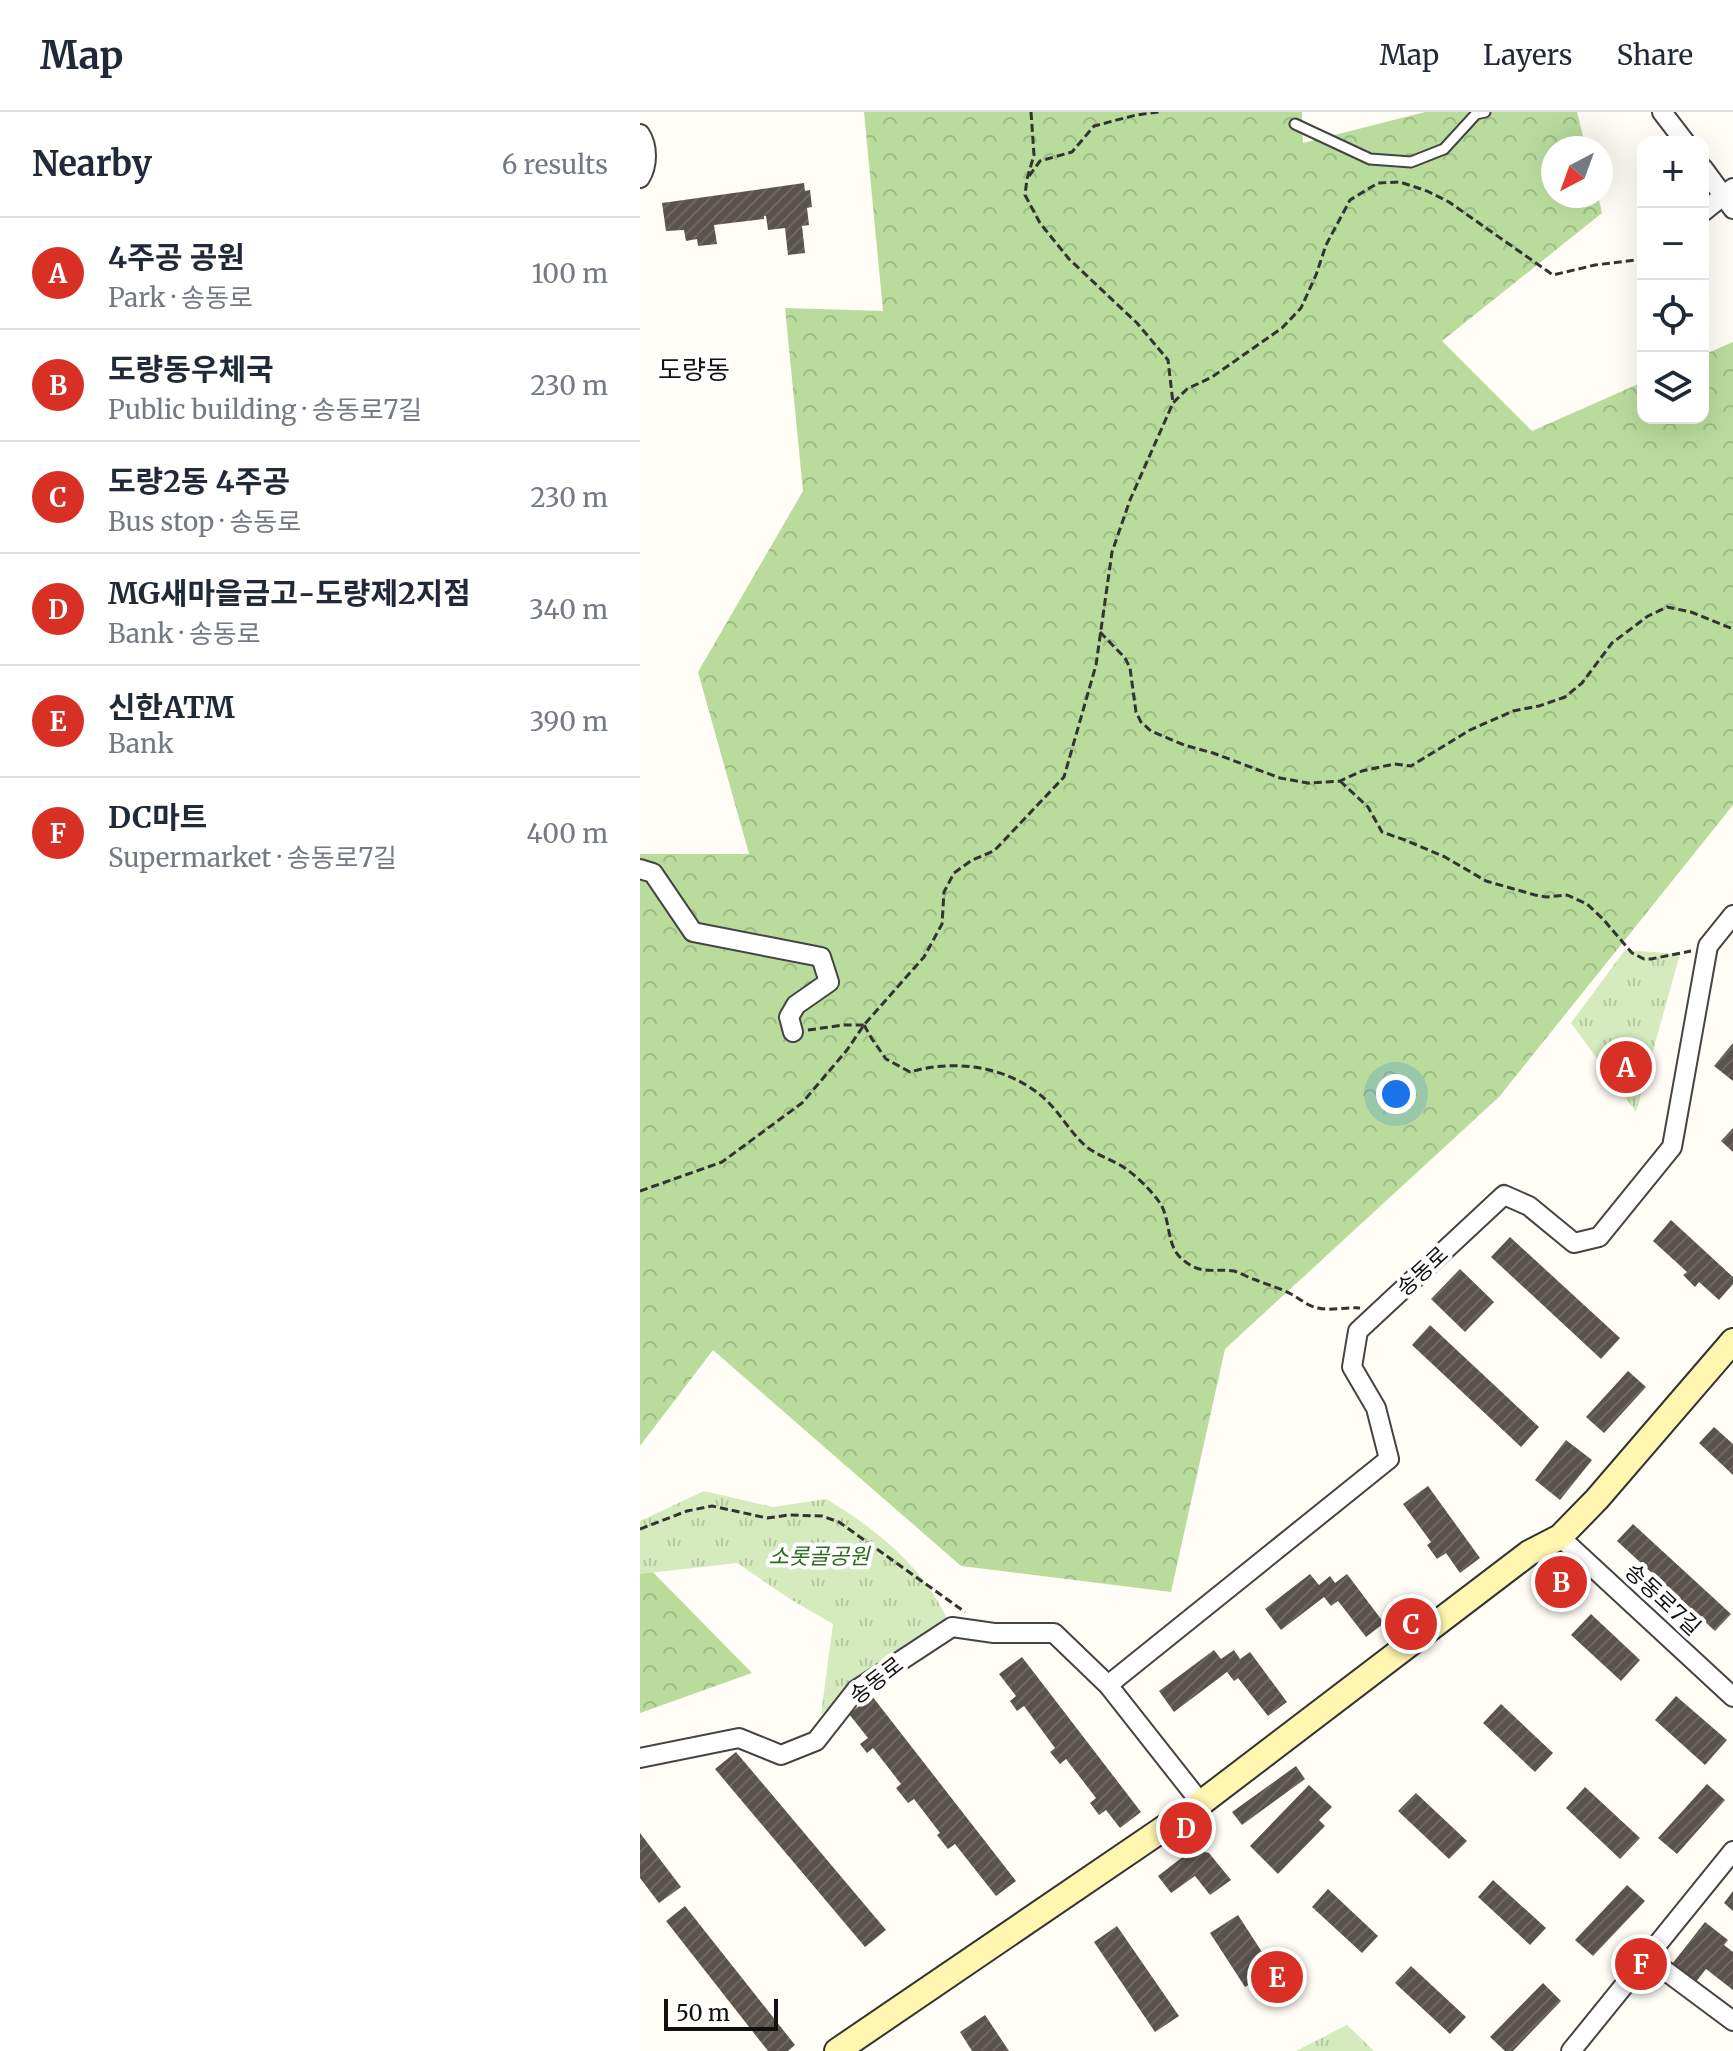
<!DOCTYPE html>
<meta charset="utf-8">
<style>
:root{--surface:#fff;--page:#f2f2f3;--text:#1f2937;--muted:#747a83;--line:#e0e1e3;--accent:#d93025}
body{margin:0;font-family:Merriweather,"Noto Sans KR",serif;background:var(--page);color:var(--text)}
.controls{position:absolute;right:24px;top:24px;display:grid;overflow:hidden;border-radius:16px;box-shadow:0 8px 32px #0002}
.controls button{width:72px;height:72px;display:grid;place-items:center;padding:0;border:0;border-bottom:2px solid var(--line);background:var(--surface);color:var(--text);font:40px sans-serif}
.compass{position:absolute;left:901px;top:24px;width:72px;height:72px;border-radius:50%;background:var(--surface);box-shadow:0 8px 32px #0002;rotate:221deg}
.scale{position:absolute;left:24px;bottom:20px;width:114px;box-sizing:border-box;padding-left:8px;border:4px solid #111;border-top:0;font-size:22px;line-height:28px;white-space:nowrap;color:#111;-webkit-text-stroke:6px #fff;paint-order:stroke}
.you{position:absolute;left:756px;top:982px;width:28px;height:28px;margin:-20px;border:6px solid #fff;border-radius:50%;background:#1a73e8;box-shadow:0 0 0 12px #1a73e833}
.badge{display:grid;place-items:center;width:52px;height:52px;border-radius:50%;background:var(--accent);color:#fff;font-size:26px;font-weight:700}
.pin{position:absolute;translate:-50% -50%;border:4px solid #fff;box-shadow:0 2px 8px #0006}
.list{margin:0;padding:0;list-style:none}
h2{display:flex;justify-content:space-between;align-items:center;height:104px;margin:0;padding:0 32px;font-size:34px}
h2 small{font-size:26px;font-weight:400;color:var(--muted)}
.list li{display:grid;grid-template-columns:52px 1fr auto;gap:24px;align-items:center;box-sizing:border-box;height:112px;padding:0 32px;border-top:2px solid var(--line)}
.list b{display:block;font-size:30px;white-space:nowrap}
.list p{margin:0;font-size:26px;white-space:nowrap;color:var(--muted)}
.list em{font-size:26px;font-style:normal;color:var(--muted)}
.icon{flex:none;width:44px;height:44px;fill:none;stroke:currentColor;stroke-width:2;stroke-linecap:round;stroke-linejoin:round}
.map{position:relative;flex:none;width:1093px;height:1939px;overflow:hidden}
header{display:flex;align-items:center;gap:48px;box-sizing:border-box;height:112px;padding:0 40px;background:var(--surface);border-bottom:2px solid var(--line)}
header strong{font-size:38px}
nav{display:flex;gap:44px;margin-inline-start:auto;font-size:28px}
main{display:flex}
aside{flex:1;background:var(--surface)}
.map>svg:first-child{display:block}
.forest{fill:url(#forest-crowns)}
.park{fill:url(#park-tufts)}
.building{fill:url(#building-hatch)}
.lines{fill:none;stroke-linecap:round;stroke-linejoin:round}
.lane-casing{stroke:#444;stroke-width:13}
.street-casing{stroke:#444;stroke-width:22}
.secondary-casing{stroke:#333;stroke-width:28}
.path{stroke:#333;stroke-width:3;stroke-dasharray:8 4;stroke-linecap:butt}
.lane{stroke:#fff;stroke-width:9}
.street{stroke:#fff;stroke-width:18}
.secondary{stroke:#fff6b0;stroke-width:24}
.labels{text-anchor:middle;stroke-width:8;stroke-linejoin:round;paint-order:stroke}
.street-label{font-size:22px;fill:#111;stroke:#fff}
.park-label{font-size:22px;font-style:italic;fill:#2f6b1f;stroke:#fff}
.quarter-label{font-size:26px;fill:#111;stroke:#fff}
</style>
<header>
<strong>Map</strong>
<nav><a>Map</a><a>Layers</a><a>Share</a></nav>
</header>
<main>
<aside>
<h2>Nearby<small>6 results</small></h2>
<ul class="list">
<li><span class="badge">A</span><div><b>4주공 공원</b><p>Park · 송동로</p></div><em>100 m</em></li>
<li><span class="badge">B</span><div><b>도량동우체국</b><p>Public building · 송동로7길</p></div><em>230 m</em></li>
<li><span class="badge">C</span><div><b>도량2동 4주공</b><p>Bus stop · 송동로</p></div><em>230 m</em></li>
<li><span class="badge">D</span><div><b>MG새마을금고-도량제2지점</b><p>Bank · 송동로</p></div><em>340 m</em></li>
<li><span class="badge">E</span><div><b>신한ATM</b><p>Bank</p></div><em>390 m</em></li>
<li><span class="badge">F</span><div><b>DC마트</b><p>Supermarket · 송동로7길</p></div><em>400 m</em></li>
</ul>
</aside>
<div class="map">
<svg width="1093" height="1939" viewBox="0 0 1093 1939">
<defs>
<pattern id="forest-crowns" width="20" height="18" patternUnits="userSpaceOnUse" patternTransform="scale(2)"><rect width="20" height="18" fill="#b9dc9c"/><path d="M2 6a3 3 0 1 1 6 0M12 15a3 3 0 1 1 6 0" fill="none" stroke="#9ebc85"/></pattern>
<pattern id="park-tufts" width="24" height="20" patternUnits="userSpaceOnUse" patternTransform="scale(2)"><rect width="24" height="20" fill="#d5ebbd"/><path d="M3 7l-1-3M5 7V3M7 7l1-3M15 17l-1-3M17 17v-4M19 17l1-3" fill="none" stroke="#b6c8a1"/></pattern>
<pattern id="building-hatch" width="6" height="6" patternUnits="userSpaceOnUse" patternTransform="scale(2)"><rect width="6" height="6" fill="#5a524d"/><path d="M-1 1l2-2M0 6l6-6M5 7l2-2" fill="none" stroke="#6d6662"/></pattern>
</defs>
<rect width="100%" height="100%" fill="#fffdf5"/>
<g class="forest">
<polygon points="224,0 662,0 663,31 785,0 937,0 946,36 913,36 913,84 958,84 962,101 802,229 892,319 1003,270 1003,306 1063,306 1063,243 1093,230 1093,693 859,985 585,1237 531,1480 321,1454 73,1238 0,1334 0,742 109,742 58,560 163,379 145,196 243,199"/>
<polygon points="0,1447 112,1561 0,1601"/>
</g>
<g class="park">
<polygon points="985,838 1040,842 996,1000 931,911"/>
<path d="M64,1379L133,1395L186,1387C235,1416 285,1456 308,1509L226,1563L181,1603L193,1512L150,1487L97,1451L0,1462V1409Z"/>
<polygon points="707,1913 734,1939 656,1939"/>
</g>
<g class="building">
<polygon points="164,71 165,79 170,78 172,95 167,96 169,113 162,114 165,141 148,143 145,116 128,118 126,104 124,104 124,107 74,113 77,132 58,134 57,127 46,129 44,118 26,119 22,91"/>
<polygon points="1093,931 1093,969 1074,954"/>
<polygon points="1093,1016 1093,1040 1081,1029"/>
<polygon points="1031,1108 1093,1165 1093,1172 1079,1188 1059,1170 1055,1175 1043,1163 1047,1160 1013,1129"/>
<polygon points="870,1125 980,1226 961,1247 851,1145"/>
<polygon points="820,1157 854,1190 825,1220 791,1187"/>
<polygon points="790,1213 899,1315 881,1335 772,1233"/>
<polygon points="988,1259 1006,1275 964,1321 946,1305"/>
<polygon points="1074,1315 1093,1332 1093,1363 1059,1331"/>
<polygon points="926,1328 952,1348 920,1388 895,1368"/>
<polygon points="788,1374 840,1446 820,1461 806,1441 797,1447 787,1433 791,1430 763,1392"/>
<polygon points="993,1412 1091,1502 1075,1519 977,1429"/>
<polygon points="670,1462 679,1473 690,1464 695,1471 707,1462 744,1511 726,1525 698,1489 691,1494 684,1485 641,1518 625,1497"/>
<polygon points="914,1462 929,1464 940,1475 928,1487 918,1476 907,1485 900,1475"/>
<polygon points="951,1502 1000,1548 981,1569 931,1523"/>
<polygon points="574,1538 581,1547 594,1538 600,1547 610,1540 647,1590 628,1604 598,1566 594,1569 587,1560 534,1600 519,1579"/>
<polygon points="382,1545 501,1700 480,1716 466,1698 459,1703 450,1691 456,1686 426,1647 420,1652 410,1640 415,1636 384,1594 377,1599 370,1589 376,1584 359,1562"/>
<polygon points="232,1584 376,1769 356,1784 315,1732 308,1737 297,1723 300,1721 274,1687 268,1691 256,1676 261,1672 233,1636 227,1641 220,1632 228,1626 209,1602"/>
<polygon points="1036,1584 1087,1628 1065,1653 1015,1608"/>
<polygon points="861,1592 913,1641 895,1660 843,1611"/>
<polygon points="96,1640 246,1818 225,1835 75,1657"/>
<polygon points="656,1654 665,1667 602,1713 592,1700"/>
<polygon points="1067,1672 1085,1688 1037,1742 1018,1726"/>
<polygon points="669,1673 692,1695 679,1708 685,1714 638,1762 610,1734"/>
<polygon points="945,1675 1000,1726 980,1747 926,1696"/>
<polygon points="776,1681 827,1729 809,1747 758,1699"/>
<polygon points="0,1721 41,1775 19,1791 0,1766"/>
<polygon points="553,1737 569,1741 591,1768 570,1783 555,1764 531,1781 518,1764"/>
<polygon points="853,1768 906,1816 890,1833 838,1785"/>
<polygon points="987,1773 1005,1789 953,1844 935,1828"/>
<polygon points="688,1777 738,1824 722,1841 672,1795"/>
<polygon points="1093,1779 1093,1799 1084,1791"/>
<polygon points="45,1794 155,1933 148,1939 128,1939 26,1809"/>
<polygon points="598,1803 633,1857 605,1875 570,1821"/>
<polygon points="1065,1810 1088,1828 1084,1833 1093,1840 1093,1878 1066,1857 1055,1871 1032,1852"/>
<polygon points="477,1814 539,1904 515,1920 454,1830"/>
<polygon points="771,1854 826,1905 810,1922 755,1871"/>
<polygon points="903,1871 921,1889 873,1939 865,1939 850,1925"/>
<polygon points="345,1903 369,1939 332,1939 320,1920"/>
</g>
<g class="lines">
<g class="lane-casing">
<polyline id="lane" points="655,12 730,47 771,50 804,37 836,2 845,0"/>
</g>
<g class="street-casing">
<g id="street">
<polyline points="1022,0 1045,30"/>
<path d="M0,22C8,34 8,53 0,66"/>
<polyline points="1063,56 1093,97"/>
<polyline points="1063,100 1093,76"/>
<polyline points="0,757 13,761 53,820 181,845 189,870 156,893 149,905 153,920"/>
<polyline points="920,1425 1093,1585"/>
<polyline points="468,1573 561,1691"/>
<polyline points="0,1646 99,1626 141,1643 176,1629 216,1578 312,1515 354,1521 414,1521 468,1573 749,1347 736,1296 712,1255 718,1219 864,1083 889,1094 934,1131 959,1125 1032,1035 1068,834 1093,803"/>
<polyline points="1007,1845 1093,1909"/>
<polyline points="931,1939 1093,1739"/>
</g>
</g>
<g class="secondary-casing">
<polyline id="secondary" points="197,1939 561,1691 889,1441 920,1425 957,1387 1093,1229"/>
</g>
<g class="path">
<polyline points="391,0 394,43 387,67 385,83 400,111 429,147 497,211 528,248 533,291"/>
<polyline points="389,64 400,49 432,40 454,14 496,3 519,0"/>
<polyline points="460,520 485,546 490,556 496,600 501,610 511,619 544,633 573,641 640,666 668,671 700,669 722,659 754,652 771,654 830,618 873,599 899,594 925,585 942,571 972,531 1008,504 1027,495 1051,500 1093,517"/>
<polyline points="700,669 728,695 742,720 765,728 805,745 846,769 895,783 906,785 927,783 947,792 963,807 992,841 1004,847 1011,847 1051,839"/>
<path d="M224,913L232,927L246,947L270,960C316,946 373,955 408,990C422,1004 432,1023 448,1036C458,1043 469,1047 480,1053C495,1062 510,1077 520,1091C531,1108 526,1134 542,1147C561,1164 573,1156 594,1159C601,1161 609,1166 616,1168C628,1173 640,1176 651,1182C659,1186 669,1195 678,1196C691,1199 707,1195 720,1196"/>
<polyline points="168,918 204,913 224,913"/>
<polyline points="0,1079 82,1050 162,991 207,938 224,913 284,845 302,812 304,780 314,761 332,748 354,739 424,665 456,553 472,440 490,388 533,291 547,277 572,265 642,216 661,196 676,163 686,133 710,88 738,71 760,70 787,79 809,90 913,163 955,153 1003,147"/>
<polyline points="0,1417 47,1399 72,1394 127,1406 149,1403 182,1404 199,1410 325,1500"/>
</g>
<use href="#lane" class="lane"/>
<use href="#street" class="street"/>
<use href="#secondary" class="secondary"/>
</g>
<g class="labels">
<g class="street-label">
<text transform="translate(782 1159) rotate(-43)" y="8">송동로</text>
<text transform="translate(1023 1487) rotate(43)" y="8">송동로7길</text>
<text transform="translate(236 1568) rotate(-38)" y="8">송동로</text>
</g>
<g class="park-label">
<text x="179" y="1452">소롯골공원</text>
</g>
<g class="quarter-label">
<text x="54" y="267">도량동</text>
</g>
</g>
</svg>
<div class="controls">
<button>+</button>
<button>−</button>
<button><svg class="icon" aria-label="locate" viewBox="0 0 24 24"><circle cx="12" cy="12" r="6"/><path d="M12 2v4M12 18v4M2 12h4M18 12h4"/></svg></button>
<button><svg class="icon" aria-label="layers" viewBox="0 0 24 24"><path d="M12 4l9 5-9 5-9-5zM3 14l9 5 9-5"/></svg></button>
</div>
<svg class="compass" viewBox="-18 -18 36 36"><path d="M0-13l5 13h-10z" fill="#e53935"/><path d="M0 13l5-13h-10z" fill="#747a83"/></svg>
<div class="scale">50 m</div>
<div class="you"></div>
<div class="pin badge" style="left:986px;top:955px">A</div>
<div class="pin badge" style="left:921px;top:1470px">B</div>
<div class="pin badge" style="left:771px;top:1512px">C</div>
<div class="pin badge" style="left:546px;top:1716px">D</div>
<div class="pin badge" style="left:637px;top:1865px">E</div>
<div class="pin badge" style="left:1001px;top:1852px">F</div>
</div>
</main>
